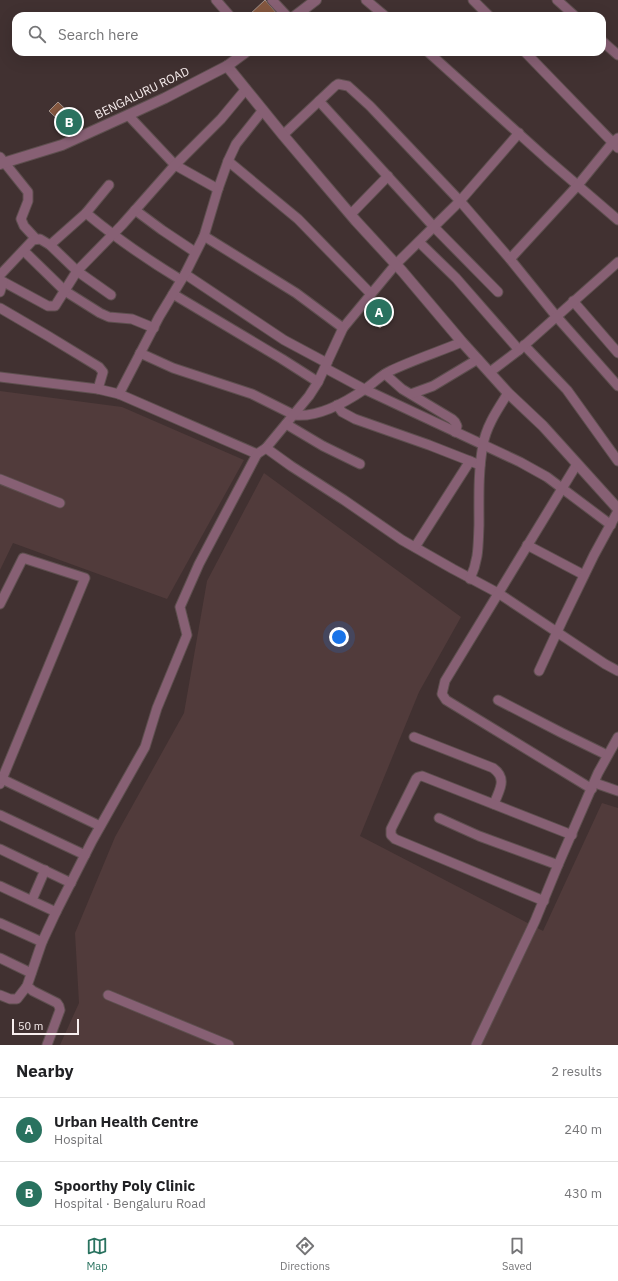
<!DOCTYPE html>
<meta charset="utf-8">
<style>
:root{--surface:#fff;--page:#f6f6f6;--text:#202124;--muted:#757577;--line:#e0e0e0;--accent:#29725f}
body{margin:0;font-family:"IBM Plex Sans",sans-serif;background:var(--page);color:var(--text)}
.scale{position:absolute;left:12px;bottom:10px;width:67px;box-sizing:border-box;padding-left:4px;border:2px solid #f8eeee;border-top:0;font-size:11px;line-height:14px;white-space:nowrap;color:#f8eeee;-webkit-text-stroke:3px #413131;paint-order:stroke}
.you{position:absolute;left:339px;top:637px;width:14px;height:14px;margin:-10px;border:3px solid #fff;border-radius:50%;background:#1a73e8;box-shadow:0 0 0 6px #1a73e833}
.badge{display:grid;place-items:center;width:26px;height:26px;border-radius:50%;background:var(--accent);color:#fff;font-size:13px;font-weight:700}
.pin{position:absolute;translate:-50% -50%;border:2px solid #fff;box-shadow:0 1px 4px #0006}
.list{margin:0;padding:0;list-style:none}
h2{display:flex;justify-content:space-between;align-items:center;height:52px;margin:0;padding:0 16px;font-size:17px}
h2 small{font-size:13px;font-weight:400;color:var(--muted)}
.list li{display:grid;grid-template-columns:26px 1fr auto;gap:12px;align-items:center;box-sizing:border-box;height:64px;padding:0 16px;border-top:1px solid var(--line)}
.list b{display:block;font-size:15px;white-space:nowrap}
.list p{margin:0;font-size:13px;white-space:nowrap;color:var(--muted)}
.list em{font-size:13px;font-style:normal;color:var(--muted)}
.icon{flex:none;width:22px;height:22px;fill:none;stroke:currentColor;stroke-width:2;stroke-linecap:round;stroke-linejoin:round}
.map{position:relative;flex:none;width:618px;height:1045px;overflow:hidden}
.search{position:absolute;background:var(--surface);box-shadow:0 4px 16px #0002;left:12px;right:12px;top:12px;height:44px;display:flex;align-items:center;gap:10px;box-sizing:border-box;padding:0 14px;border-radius:12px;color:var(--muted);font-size:15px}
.sheet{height:180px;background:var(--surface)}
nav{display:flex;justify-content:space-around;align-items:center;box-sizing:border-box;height:56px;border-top:1px solid var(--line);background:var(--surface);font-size:11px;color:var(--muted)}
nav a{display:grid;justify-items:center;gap:2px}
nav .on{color:var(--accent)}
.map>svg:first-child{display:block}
.built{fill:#513b3b}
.building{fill:#84573f;stroke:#a3928a}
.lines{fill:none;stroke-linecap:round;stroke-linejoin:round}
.minor-casing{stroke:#5e4f4f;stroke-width:11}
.tertiary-casing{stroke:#5e4f4f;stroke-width:12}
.minor{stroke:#876074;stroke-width:9}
.tertiary{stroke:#876074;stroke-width:10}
.labels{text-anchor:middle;stroke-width:3;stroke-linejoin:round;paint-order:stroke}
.street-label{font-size:12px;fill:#f8eeee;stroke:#413131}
</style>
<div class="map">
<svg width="618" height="1045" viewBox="0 0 618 1045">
<rect width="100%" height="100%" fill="#413131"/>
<g class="built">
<polygon points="0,391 122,407 244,460 167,599 13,543 0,570"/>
<polygon points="264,473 461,617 419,692 360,836 543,931 602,803 618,808 618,1045 60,1045 79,1003 75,933 115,837 184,713 207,581"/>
</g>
<g class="building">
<polygon points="265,0 279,16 248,16"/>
<polygon points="58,102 82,125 75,132 72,133 49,111"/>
<polygon points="379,299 393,311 380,328 365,316"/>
</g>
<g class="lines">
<g class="minor-casing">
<g id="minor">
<polyline points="216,0 230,16"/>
<polyline points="272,0 287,16"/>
<polyline points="366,0 385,16"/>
<polyline points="473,0 489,16"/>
<polyline points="557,0 575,16"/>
<polyline points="602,41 618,55"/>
<polyline points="428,52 547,159 618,220"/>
<polyline points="525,52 618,148"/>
<polyline points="319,101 434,227 498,292"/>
<polyline points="128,115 175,165 218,189"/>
<polyline points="283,135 335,86 338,84 348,86 370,106 460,201 510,259 556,316 618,386"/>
<polyline points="0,157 28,192 28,201 21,219 24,226 36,239"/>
<polyline points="228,161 298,219 371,294"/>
<polyline points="135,210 162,230 195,252"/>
<path d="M86,213C116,238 148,260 181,280"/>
<polyline points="351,214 388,176"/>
<polyline points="204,236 296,293 343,328"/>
<polyline points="419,242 456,278 519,350"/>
<polyline points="50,245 86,213 109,185"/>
<polyline points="24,251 65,291 100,313 109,317 132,319 154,328"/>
<polyline points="510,259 578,185 613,142 618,138"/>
<polyline points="185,274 284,340 327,363"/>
<polyline points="0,275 33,240 40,239 50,245 77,271 111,295"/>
<polyline points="0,280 48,306 55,306 77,271 122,225 175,165 221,119 246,89"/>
<polyline points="0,292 3,282"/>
<polyline points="173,294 282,359 318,382"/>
<polyline points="573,301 618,353"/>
<polyline points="0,308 48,336 99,367 103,372 98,389"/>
<polyline points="524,345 567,390 618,461"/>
<path d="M140,353L173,368L252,394L294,415C318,418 346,402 365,389C374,383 381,375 390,371C413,360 438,352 462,342"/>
<polyline points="325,368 364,389 520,462 547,477 611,525"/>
<polyline points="490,372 519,350 618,262"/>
<polyline points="385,374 402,389 452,419 455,422 457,426 455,432"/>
<polyline points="0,377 98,389 119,394 257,454 266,448 309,396 318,382 343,328 396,264 460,201 519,133"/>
<polyline points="119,394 159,317 185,274 204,236 218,189 228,161 236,144 263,110"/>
<polyline points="411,394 433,386 478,359"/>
<polyline points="337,405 342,412 355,419 429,445 480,465"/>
<polyline points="286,424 323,446 360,464"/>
<polyline points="266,448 291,466 344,500 402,540 453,569 498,593 605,664 618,671"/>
<polyline points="577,464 445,681 442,694 446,700 592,789"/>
<polyline points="0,479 60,503"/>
<polyline points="527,545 584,575"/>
<polyline points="415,547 470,461"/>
<path d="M470,579C479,559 478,546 479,525C479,499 478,471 483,445C486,426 498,409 508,393"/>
<polyline points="0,604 23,558 85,578 0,784"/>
<polyline points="539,671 563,619 594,555 618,511"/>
<polyline points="498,700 562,733 607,755"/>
<path d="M414,737L493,768C508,779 499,790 494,804"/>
<polyline points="2,779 100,826"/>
<polyline points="595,783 618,791"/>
<polyline points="0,815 85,855"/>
<polyline points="439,818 479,836 558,865"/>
<polyline points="0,849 71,883"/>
<polyline points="0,886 56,912"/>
<polyline points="32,900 45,870"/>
<polyline points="544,901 395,839 391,835 391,829 416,779 418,777 422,776 572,835"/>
<polyline points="0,923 42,942"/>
<polyline points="0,958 31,973"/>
<polyline points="0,995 10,999 17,999 27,986"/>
<polyline points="108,995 229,1045"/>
<polyline points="47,1045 60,1010 59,1006 57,1003 33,991 27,986 42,942 56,912 92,841 145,747 157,708 187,635 180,607 199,564 257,454"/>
<polyline points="476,1045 535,921 558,865 598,773 618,737"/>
</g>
</g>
<g class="tertiary-casing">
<g id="tertiary">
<polyline points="295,16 316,0"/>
<polyline points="227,66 283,135 356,221 402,271 462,342 508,393 543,426 618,509"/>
<polyline points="0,164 62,145 128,115 165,98 227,66 246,52"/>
</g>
</g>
<use href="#minor" class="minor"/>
<use href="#tertiary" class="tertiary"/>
</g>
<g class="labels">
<g class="street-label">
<text transform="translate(142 93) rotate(-26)" y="4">BENGALURU ROAD</text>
</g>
</g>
</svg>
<div class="scale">50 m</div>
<div class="you"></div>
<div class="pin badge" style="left:379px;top:312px">A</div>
<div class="pin badge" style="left:69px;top:122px">B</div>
<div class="search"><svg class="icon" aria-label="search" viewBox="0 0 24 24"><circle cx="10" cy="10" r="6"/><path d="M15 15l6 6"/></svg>Search here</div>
</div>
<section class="sheet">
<h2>Nearby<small>2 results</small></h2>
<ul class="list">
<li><span class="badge">A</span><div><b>Urban Health Centre</b><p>Hospital</p></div><em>240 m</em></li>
<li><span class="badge">B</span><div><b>Spoorthy Poly Clinic</b><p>Hospital · Bengaluru Road</p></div><em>430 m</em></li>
</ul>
</section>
<nav>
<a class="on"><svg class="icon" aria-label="map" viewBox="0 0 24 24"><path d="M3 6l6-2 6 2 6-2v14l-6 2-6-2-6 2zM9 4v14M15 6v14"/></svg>Map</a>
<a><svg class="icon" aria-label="directions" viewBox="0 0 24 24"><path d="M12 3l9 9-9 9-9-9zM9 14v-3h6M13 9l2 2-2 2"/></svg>Directions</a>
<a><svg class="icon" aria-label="saved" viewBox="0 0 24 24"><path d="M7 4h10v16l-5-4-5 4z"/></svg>Saved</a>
</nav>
